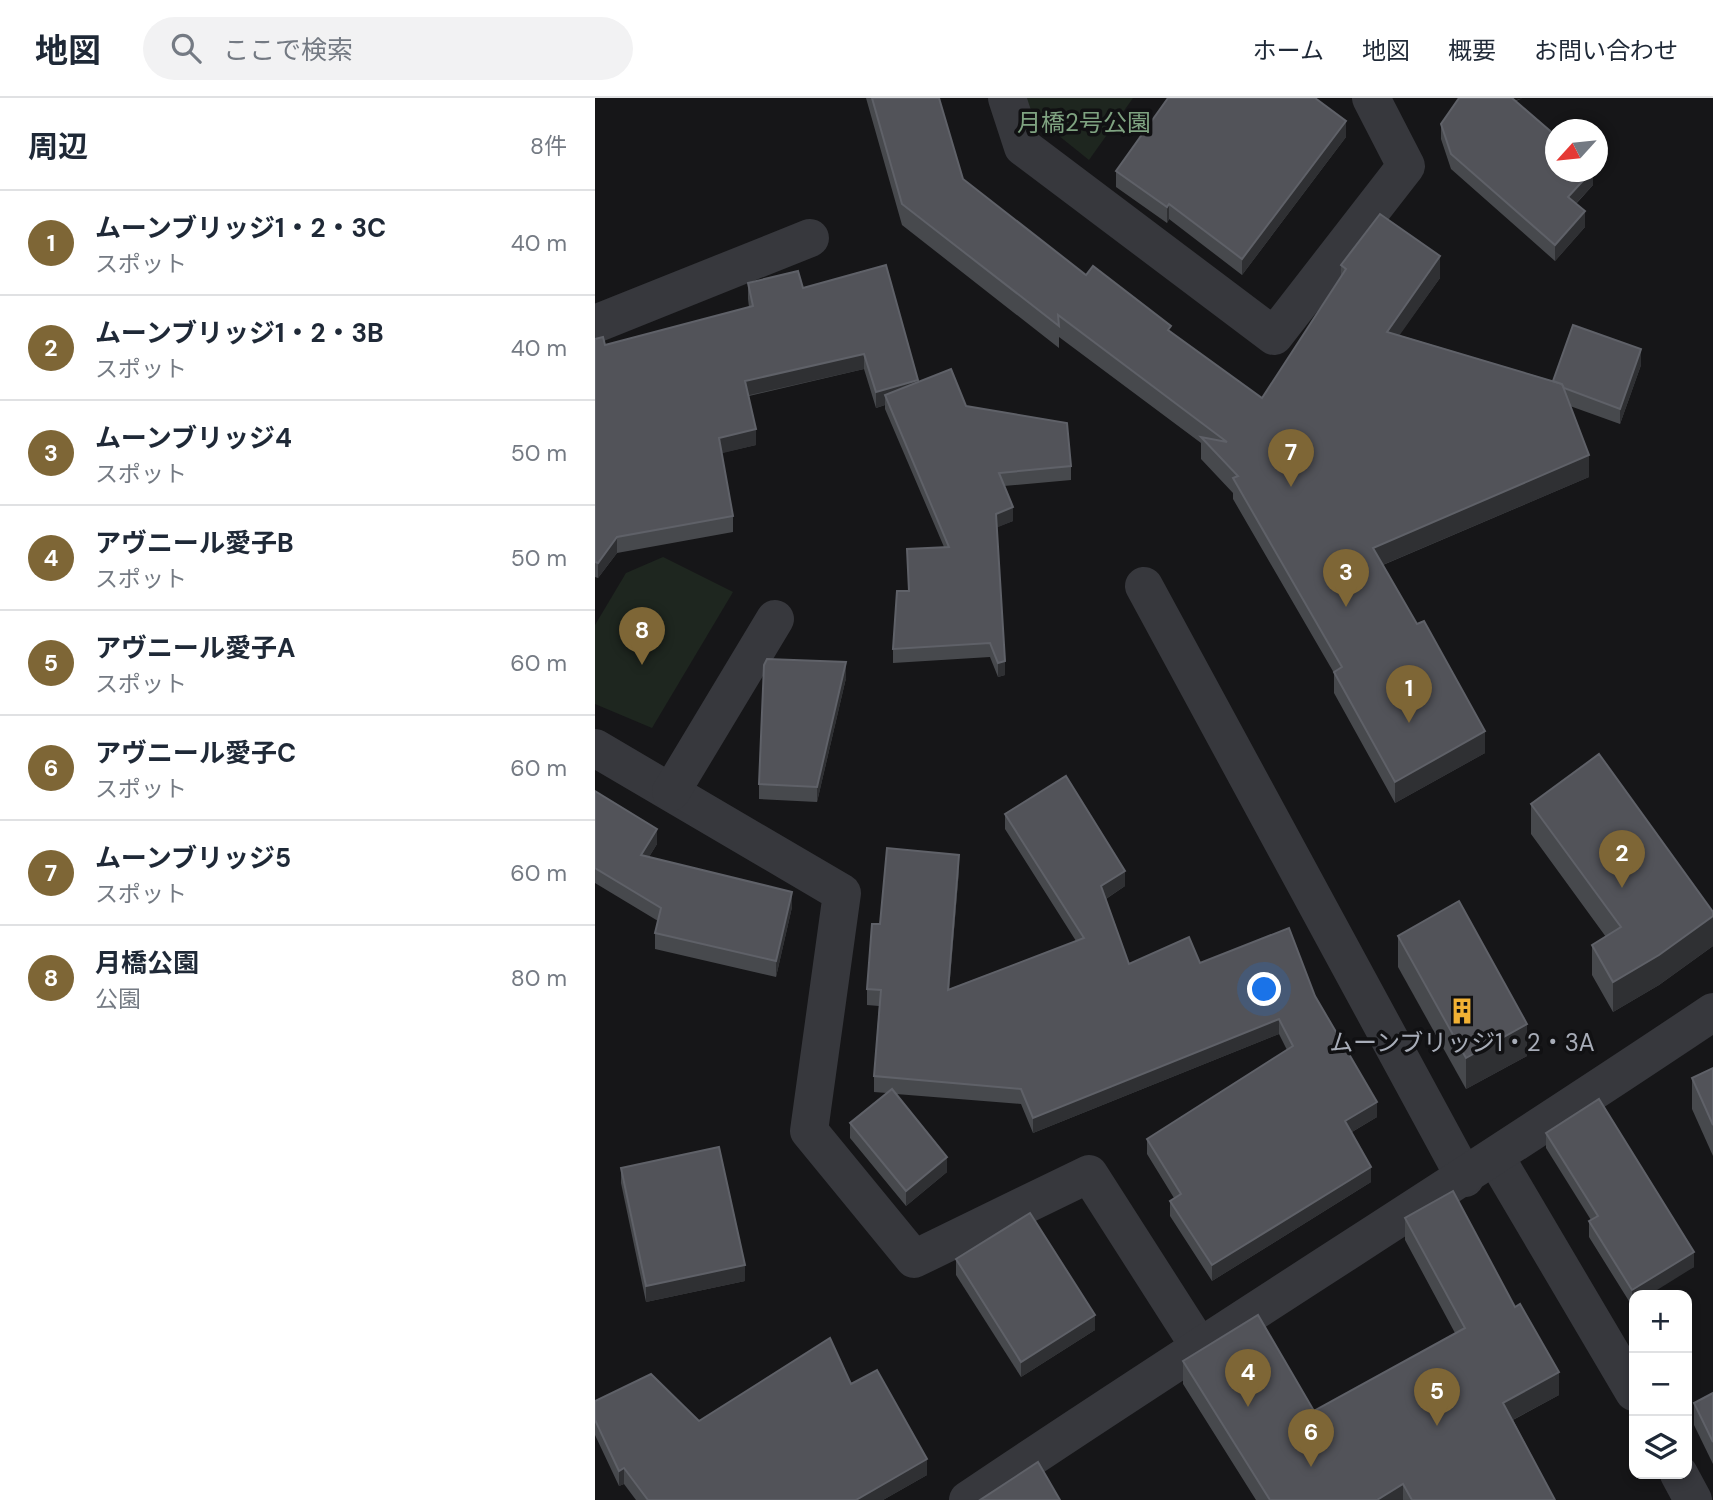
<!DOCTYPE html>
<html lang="ja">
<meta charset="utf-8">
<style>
:root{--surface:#fff;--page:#f2f2f3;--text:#1f2937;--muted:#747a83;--line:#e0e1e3;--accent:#7e6636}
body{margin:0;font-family:"DM Sans","Noto Sans JP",sans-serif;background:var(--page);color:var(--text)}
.controls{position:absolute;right:21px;bottom:21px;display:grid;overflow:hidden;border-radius:14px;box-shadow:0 4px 10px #0003}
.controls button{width:63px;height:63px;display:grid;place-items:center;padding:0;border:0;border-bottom:2px solid var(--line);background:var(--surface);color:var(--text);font:35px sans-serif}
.compass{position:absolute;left:950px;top:21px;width:63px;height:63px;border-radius:50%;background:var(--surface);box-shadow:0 4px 10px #0003;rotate:243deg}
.you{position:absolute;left:670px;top:892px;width:24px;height:24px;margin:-18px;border:5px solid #fff;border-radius:50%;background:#1a73e8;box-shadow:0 0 0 10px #1a73e833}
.badge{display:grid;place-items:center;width:46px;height:46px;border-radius:50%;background:var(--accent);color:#fff;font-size:23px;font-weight:700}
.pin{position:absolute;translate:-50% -58px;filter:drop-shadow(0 2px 4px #0008)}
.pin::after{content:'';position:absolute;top:37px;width:24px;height:21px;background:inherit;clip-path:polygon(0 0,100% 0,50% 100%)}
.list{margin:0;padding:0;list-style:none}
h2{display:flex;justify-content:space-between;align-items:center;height:91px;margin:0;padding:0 28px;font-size:30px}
h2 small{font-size:23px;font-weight:400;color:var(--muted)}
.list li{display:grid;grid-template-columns:46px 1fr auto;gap:21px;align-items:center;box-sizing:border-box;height:105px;padding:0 28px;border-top:2px solid var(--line)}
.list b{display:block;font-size:26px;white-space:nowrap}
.list p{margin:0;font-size:23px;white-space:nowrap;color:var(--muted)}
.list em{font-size:23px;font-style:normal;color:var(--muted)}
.icon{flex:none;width:38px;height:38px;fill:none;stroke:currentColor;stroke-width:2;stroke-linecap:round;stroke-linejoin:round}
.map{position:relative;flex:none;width:1118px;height:1402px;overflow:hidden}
header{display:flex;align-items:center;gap:42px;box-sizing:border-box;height:98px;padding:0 35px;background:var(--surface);border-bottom:2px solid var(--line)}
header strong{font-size:33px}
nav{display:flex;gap:38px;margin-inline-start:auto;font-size:24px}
.search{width:490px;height:63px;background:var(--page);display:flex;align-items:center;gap:18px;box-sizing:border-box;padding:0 24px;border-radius:38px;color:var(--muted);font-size:26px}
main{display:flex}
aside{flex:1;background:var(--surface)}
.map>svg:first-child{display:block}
.green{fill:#1e261f}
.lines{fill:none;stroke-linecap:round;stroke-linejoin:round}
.minor{stroke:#37383d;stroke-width:38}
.wall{fill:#47494d}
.shaded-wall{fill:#2f3033}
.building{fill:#525359;stroke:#5f6168;stroke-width:2}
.labels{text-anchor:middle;stroke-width:7;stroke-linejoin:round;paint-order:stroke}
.park-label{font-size:24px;fill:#7fa381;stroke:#111113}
.poi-label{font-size:24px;fill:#a8adb8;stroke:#111113}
</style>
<header>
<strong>地図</strong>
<div class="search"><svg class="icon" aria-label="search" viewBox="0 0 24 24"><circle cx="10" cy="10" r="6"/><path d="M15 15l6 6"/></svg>ここで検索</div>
<nav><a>ホーム</a><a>地図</a><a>概要</a><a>お問い合わせ</a></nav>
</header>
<main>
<aside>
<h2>周辺<small>8件</small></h2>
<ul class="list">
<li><span class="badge">1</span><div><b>ムーンブリッジ1・2・3C</b><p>スポット</p></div><em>40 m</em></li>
<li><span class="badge">2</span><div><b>ムーンブリッジ1・2・3B</b><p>スポット</p></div><em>40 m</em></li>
<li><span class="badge">3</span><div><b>ムーンブリッジ4</b><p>スポット</p></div><em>50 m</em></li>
<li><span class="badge">4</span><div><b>アヴニール愛子B</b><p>スポット</p></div><em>50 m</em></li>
<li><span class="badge">5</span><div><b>アヴニール愛子A</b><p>スポット</p></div><em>60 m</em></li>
<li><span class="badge">6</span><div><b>アヴニール愛子C</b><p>スポット</p></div><em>60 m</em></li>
<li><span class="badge">7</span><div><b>ムーンブリッジ5</b><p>スポット</p></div><em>60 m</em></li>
<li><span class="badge">8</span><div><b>月橋公園</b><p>公園</p></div><em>80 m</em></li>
</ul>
</aside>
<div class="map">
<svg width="1118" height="1402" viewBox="0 0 1118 1402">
<rect width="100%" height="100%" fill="#161618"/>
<g class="green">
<polygon points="429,0 538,0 494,62 433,13"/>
<polygon points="68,459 138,494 57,630 0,606 0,527 31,475"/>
</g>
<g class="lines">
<g class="minor">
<polyline points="412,0 428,49 679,238 811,68 776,0"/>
<polyline points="0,226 215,140"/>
<polyline points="549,488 870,1080"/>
<polyline points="0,650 247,795 214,1033 319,1161 494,1076 604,1248"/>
<polyline points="76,694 180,521"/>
<polyline points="901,1060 1039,1294"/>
<polyline points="1084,1376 1098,1402"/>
<path d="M373,1402C619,1236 871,1080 1118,914"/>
</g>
</g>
<g class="wall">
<polygon points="271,0 344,0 368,81 491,177 576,234 667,300 746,179 746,167 845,180 804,237 958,283 1046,267 1025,326 975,308 994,379 788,467 890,655 800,705 739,595 739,575 638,401 638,395 606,361 606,345 464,239 464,250 307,127"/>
<polygon points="928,0 921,3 998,74 998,87 981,106 990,129 960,163 856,71 846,41 846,26"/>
<polygon points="751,39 647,177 574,121 572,125 521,89 521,73"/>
<polygon points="153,185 208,190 323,284 371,308 476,368 476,382 409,388 418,423 402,429 410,577 403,579 395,559 298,565 298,551 314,493 312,451 349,449 290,311 290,307 281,310 269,271 154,298 161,347 126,355 138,418 138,434 22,455 3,480 0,479 0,241 10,247 154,209 153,201"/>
<polygon points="251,580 222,704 164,701 164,686"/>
<polygon points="0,693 62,746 54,759 197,809 181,879 60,851 60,835 63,823 0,785"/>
<polygon points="936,706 1118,814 1118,848 1064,887 1018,914 997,877 997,847 1011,839 936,736"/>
<polygon points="410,716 530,788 511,801 534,866 605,865 720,898 782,1019 757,1034 776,1084 617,1183 575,1118 575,1103 579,1100 552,1056 552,1041 692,952 684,936 438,1035 426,1006 301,996 352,1074 311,1108 255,1040 255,1025 292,995 279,994 279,978 284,908 272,907 272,891 285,826 364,772 354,891 481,843 410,731"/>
<polygon points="803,838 932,958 871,991 803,869"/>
<polygon points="1118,970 1118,1058 1097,1011 1097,980"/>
<polygon points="951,1035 1099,1169 1039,1197 1039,1206 1037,1208 994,1139 994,1123 996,1122 951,1050"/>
<polygon points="26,1070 150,1183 51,1204 26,1085"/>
<polygon points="810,1120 964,1297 918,1322 960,1402 661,1402 588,1286 588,1263 719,1313 860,1235 810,1142"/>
<polygon points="361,1161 500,1232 426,1279 361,1177"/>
<polygon points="256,1286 332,1377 288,1402 41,1402 29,1386 24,1388 0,1337 0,1303 104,1323"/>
<polygon points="1118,1295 1118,1366 1099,1327 1099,1305"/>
</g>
<g class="shaded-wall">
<polygon points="751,23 751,39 647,177 647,161"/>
<polygon points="996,74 998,74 998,87 973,114 973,99"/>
<polygon points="574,106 574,121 572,125 572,109"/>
<polygon points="990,113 990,129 960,163 960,147"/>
<polygon points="845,158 845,180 792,255 792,234"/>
<polygon points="1046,251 1046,267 1025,326 1025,311"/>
<polygon points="269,256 269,271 150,298 150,283"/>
<polygon points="323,282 323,298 290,297 290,307 281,310 281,294"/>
<polygon points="161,331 161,347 124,356 124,340"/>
<polygon points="994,357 994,379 778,471 778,450"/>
<polygon points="418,409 418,423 401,430 401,416"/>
<polygon points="22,439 22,455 3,480 3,465"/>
<polygon points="410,563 410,577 403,579 403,565"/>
<polygon points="251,564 251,580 222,704 222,689"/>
<polygon points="890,633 890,655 800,705 800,684"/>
<polygon points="62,731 62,746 46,772 46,757"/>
<polygon points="364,757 364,772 353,907 353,892"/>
<polygon points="530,773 530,788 506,804 506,788"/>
<polygon points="197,794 197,809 181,879 181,863"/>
<polygon points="1118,818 1118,848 1064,887 1018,914 1018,884"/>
<polygon points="684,921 684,936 438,1035 438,1020"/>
<polygon points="932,926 932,958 871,991 871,960"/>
<polygon points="782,1004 782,1019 750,1038 750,1023"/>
<polygon points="352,1059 352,1074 311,1108 311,1093"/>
<polygon points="776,1069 776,1084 617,1183 617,1167"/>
<polygon points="1099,1154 1099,1169 1054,1197 1039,1197 1039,1206 1037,1208 1037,1192"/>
<polygon points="150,1167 150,1183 51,1204 51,1188"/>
<polygon points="500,1217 500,1232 426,1279 426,1264"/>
<polygon points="964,1274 964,1297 908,1327 908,1305"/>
<polygon points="332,1361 332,1377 288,1402 261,1402"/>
<polygon points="29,1370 29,1386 24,1388 24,1373"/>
<polygon points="808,1386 808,1402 782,1402"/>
</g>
<g class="building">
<polygon points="277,0 344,0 368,81 491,177 498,168 576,228 573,232 667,300 751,171 746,167 785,116 845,158 792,234 967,286 994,357 778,450 822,526 829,523 890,633 800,684 739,574 747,569 638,380 643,378 606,339 632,344 463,217 464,228 307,106"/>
<polygon points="573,0 720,0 751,23 647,161 574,106 572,109 521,73"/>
<polygon points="864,0 917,0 961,38 961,74 996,74 973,99 990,113 960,147 856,56 846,26"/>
<polygon points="291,167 323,282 281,294 269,256 150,283 161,331 124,340 138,418 22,439 3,465 0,464 0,241 8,239 10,247 158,208 153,185 203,173 208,190"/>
<polygon points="978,227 1046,251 1025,311 969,290 967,286 958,283"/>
<polygon points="356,271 371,308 472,325 476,368 404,375 418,409 401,416 410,563 403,565 395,545 298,551 302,493 314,493 312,451 354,449 290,297"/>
<polygon points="172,561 251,564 222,689 164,686 169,567"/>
<polygon points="1004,656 1118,814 1118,818 1064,857 1018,884 997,847 1026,829 936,706"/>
<polygon points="471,678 530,773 506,788 534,866 594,839 605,865 694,830 720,898 782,1004 750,1023 776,1069 617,1167 575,1103 586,1096 552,1041 698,948 684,921 438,1020 426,991 279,978 286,892 272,891 277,826 285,826 292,750 364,757 353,892 489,840 410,716"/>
<polygon points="0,693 62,731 46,757 197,794 181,863 60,835 66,810 0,770"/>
<polygon points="864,803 932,926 871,960 803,838"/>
<polygon points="1118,970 1118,1027 1097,980"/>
<polygon points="297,991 352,1059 311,1093 255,1025"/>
<polygon points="1004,1001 1099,1154 1037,1192 994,1123 1003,1118 951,1035"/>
<polygon points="124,1049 150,1167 51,1188 26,1070"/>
<polygon points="858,1093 920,1209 925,1206 964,1274 908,1305 960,1402 817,1402 808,1386 782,1402 675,1402 588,1263 663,1217 719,1313 870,1230 810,1120"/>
<polygon points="435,1115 500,1217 426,1264 361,1161"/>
<polygon points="235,1240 256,1286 282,1272 332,1361 261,1402 53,1402 29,1370 24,1373 0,1322 0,1303 56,1276 104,1323"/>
<polygon points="1118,1295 1118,1344 1099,1305"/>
<polygon points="443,1364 465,1402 385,1402"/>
</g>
<defs>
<g id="building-bare" transform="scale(2.1)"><path d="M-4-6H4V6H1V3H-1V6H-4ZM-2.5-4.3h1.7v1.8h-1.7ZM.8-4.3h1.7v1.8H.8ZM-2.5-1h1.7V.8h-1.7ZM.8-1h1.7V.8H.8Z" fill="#f2b134" stroke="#111113" stroke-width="2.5" paint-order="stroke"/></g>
</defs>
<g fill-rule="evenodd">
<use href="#building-bare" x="867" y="913"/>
</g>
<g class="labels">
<g class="park-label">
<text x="489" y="33">月橋2号公園</text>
</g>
<g class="poi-label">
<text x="867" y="953">ムーンブリッジ1・2・3A</text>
</g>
</g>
</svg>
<div class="controls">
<button>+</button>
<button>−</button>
<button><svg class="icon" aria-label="layers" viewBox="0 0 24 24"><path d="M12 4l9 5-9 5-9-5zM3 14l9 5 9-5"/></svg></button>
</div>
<svg class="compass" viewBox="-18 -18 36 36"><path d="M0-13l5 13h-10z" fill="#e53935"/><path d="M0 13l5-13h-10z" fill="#747a83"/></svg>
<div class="you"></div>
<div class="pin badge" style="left:814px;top:625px">1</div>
<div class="pin badge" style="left:1027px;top:790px">2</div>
<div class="pin badge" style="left:751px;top:509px">3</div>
<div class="pin badge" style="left:653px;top:1309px">4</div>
<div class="pin badge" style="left:842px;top:1328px">5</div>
<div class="pin badge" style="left:716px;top:1369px">6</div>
<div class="pin badge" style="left:696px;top:389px">7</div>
<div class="pin badge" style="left:47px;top:567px">8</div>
</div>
</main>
